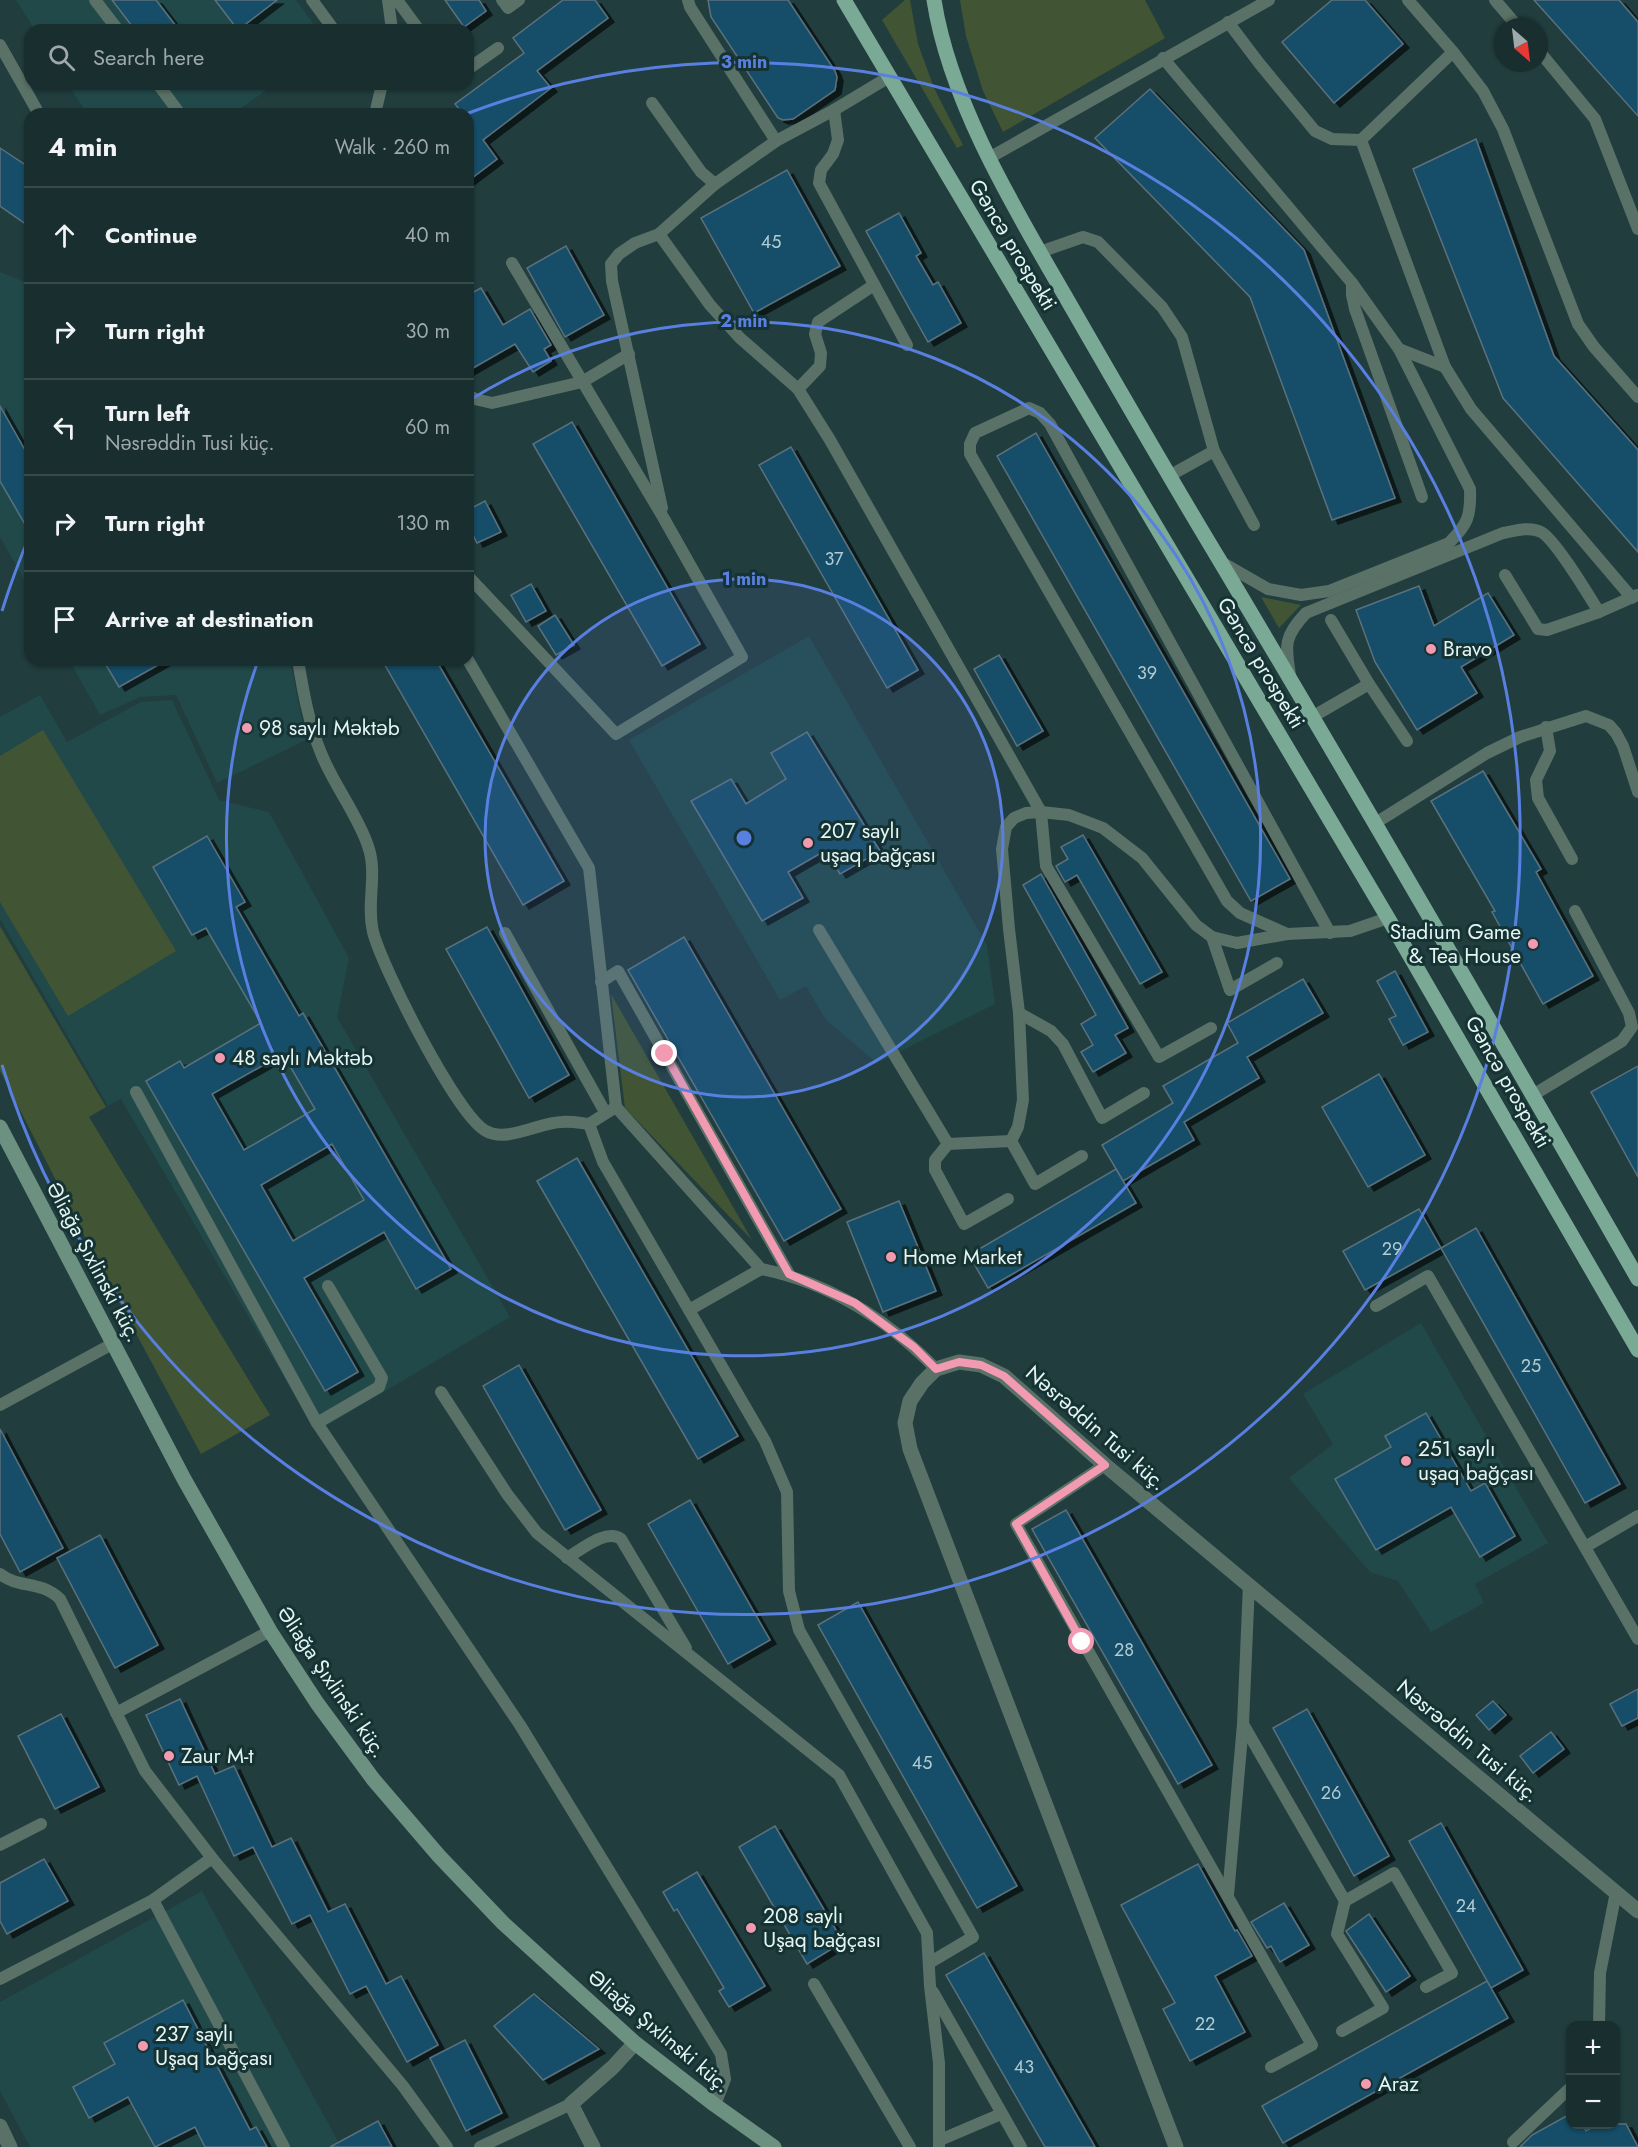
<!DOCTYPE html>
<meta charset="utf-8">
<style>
:root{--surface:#192e2e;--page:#263a3a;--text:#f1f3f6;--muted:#9fa8aa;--line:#374a4a}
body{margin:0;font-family:Jost,sans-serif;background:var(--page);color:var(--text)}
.controls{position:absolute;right:18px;bottom:18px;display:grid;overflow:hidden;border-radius:12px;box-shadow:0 2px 4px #0004}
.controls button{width:54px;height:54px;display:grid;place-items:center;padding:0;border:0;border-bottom:2px solid var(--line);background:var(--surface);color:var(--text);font:30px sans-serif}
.compass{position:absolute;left:1494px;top:18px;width:54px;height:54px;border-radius:50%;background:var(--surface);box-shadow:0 2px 4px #0004;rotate:152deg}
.stop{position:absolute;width:18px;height:18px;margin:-14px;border:4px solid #f19ab1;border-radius:50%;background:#fff}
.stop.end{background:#f19ab1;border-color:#fff;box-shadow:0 2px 6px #0008}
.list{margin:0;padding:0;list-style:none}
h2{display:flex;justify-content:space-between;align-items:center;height:78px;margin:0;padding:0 24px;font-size:26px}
h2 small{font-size:20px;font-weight:400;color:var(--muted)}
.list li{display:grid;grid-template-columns:39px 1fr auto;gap:18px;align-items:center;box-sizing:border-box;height:96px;padding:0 24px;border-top:2px solid var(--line)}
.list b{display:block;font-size:22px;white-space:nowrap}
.list p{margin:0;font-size:20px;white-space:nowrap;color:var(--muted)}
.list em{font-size:20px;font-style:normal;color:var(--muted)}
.icon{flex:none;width:33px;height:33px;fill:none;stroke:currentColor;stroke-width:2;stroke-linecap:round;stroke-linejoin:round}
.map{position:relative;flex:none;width:1638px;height:2147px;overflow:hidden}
.search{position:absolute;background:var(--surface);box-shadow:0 2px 4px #0004;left:24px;top:24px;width:450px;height:66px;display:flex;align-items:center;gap:15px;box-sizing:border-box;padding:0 21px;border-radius:18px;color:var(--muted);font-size:22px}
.panel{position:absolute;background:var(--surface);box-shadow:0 2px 4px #0004;left:24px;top:108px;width:450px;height:558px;border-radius:18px}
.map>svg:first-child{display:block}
.built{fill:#22494a}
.green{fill:#415534}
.building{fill:#164e67;stroke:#5a717e;stroke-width:1.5;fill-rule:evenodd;filter:url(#shadow)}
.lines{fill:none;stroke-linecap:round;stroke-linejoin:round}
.service{stroke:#5a7167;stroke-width:12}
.minor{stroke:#5a7167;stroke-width:15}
.tertiary{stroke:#5a7167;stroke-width:15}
.secondary{stroke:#6c9181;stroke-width:15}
.primary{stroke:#7aa995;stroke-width:15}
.route{stroke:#f19ab1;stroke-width:8}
.ring{fill:none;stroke:#5980e1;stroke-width:3}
.poi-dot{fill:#f19ab1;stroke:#163334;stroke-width:2}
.labels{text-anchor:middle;stroke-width:6;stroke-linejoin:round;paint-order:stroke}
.number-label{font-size:18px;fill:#b1cbd2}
.street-label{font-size:21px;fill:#e5f5f5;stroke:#163334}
.poi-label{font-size:21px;fill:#e5f5f5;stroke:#163334;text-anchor:start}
.centre{fill:#5980e1;stroke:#163334;stroke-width:3}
.ring-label{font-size:18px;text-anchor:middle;font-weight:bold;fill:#5980e1;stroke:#163334;stroke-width:6;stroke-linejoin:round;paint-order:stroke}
</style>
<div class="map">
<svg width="1638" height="2147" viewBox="0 0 1638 2147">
<defs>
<filter id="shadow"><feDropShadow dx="6" dy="4" stdDeviation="0" flood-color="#0009"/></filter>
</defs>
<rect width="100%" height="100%" fill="#213d3e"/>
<g class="built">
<polygon points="16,0 296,0 318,30 35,30"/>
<polygon points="68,84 275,84 233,114 87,114"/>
<polygon points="0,272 30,284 30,590 0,537"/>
<polygon points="809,636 987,945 995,1004 877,1063 826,1020 806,986 780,1000 629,740"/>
<polygon points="69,660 290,660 306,740 217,783 176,695 140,697 100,715"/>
<polygon points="40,695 67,742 141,702 172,700 219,800 269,812 349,958 337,1017 510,1317 316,1432 121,1099 108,1106 0,919 0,717"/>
<polygon points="1421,1323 1548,1543 1475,1584 1484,1603 1431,1632 1398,1581 1370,1572 1289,1478 1333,1444 1303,1394"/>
<polygon points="202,1891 341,2147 30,2147 0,2091 0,2002"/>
</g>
<g class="green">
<polygon points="905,0 910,0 918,44 934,88 963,145 957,148 882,20"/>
<polygon points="960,0 1145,0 1165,38 1003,132 983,91 966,36"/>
<polygon points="1261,597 1301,605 1279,628"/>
<polygon points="43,730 176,951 68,1016 0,902 0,756"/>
<polygon points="0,926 106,1107 89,1117 270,1415 201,1454 105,1276 0,1071"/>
<polygon points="611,994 752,1240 625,1108"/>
</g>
<g class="building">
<polygon points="112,0 156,0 179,30 135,30"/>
<polygon points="215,0 277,0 238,30"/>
<polygon points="445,0 479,0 486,11 464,27"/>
<polygon points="563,0 595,0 608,18 537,71 551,88 483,140 497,159 468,181 468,114 463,114 455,104 524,53 513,38"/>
<polygon points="708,0 788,0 835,71 837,77 835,90 793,119 783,120 778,118 711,17"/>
<polygon points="1332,0 1365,0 1403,44 1334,103 1282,42"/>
<polygon points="1534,0 1619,0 1638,22 1638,116"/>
<polygon points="1150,89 1304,250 1395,498 1332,520 1250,297 1095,138"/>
<polygon points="1476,139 1554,356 1638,450 1638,552 1503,398 1413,169"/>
<polygon points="0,148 30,168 30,227 0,206"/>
<polygon points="787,170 840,266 754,313 701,218"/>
<polygon points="899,213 921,253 916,256 933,285 938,282 961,323 928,342 866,231"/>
<polygon points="566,246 604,315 565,337 527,268"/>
<polygon points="481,288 503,325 530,309 551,345 544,349 551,361 533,372 515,344 468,371 468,295"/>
<polygon points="0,406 30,459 30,533 0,481"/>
<polygon points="572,422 700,644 662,666 533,444"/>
<polygon points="1036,433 1290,879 1251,901 997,456"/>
<polygon points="791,447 918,670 887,688 759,465"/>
<polygon points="485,501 501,532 477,543 468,525 468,510"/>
<polygon points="531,584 546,611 526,622 511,595"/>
<polygon points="1419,586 1434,626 1488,593 1514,635 1461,667 1477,693 1417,730 1375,662 1356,610"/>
<polygon points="555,615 574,645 556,655 538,626"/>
<polygon points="999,655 1043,731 1017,746 974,669"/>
<polygon points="103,660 167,660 119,687"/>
<polygon points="382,660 436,660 564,881 523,905"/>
<polygon points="807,732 880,851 840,874 826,850 788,872 803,898 762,921 691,801 731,779 746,804 786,779 771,753"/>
<polygon points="1483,771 1541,869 1536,872 1593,976 1543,1004 1492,912 1495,911 1431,801"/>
<polygon points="1083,835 1162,972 1140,984 1077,875 1065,882 1056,866 1068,859 1061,847"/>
<path d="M207,836L245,902L236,907L299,1016L303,1013L451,1269L416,1289L384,1232L304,1278L358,1372L325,1391L146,1081L180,1061L184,1068L261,1023L206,928L192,935L153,867ZM283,1054L315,1109L244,1150L212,1094ZM332,1144L364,1200L293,1241L261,1185Z"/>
<polygon points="1041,874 1128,1028 1115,1035 1126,1053 1093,1072 1081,1052 1093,1045 1081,1024 1096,1015 1023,885"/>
<polygon points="487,927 569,1075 529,1098 446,949"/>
<polygon points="684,937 841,1209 784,1241 628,970"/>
<polygon points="1395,971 1428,1032 1403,1045 1389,1019 1396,1016 1377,981"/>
<polygon points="1303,979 1323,1013 1247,1057 1259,1078 1184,1122 1194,1140 1123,1181 1102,1145 1173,1103 1163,1086 1238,1043 1227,1023"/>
<polygon points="1638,1066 1638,1177 1591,1092"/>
<polygon points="1379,1074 1425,1155 1368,1187 1322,1107"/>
<polygon points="577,1158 738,1436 698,1459 537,1181"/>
<polygon points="1116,1169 1136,1203 988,1288 969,1255"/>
<polygon points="899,1201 936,1291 883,1312 847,1222"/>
<polygon points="1419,1209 1441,1248 1365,1290 1343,1251"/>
<polygon points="1476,1228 1620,1484 1585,1503 1441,1248"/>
<polygon points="519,1365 601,1510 565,1530 483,1386"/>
<polygon points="1426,1413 1471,1491 1485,1483 1515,1536 1480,1557 1451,1507 1376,1550 1335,1479 1391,1447 1385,1436"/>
<polygon points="0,1429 63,1548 20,1572 0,1534"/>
<polygon points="690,1500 770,1640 728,1664 648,1524"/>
<polygon points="1066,1510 1212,1765 1178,1784 1032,1529"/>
<polygon points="100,1535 158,1645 115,1668 57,1558"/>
<polygon points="858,1602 1017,1886 977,1908 818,1625"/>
<polygon points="1638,1689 1638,1718 1622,1726 1610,1704"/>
<polygon points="180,1699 215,1774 234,1766 272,1847 291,1838 328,1912 345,1904 386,1984 401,1976 438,2045 407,2062 366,1986 350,1994 310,1915 292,1924 253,1847 234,1856 197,1776 179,1785 146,1715"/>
<polygon points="1493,1701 1506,1715 1489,1730 1476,1715"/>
<polygon points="1307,1709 1389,1856 1354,1876 1273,1728"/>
<polygon points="61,1714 99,1787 55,1809 18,1736"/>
<polygon points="1551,1732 1564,1749 1533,1773 1520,1756"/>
<polygon points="1441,1823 1523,1970 1491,1988 1409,1841"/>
<polygon points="775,1826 843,1942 807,1964 739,1847"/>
<polygon points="44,1859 68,1901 7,1934 0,1921 0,1883"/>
<polygon points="1198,1864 1235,1931 1237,1930 1252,1956 1215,1976 1245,2032 1190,2061 1163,2009 1175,2003 1121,1905"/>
<polygon points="697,1872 765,1986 729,2007 719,1991 724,1988 677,1909 674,1911 663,1892"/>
<polygon points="1284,1903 1309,1945 1280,1962 1271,1946 1267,1948 1251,1922"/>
<polygon points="1369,1914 1410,1976 1386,1992 1346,1931"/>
<polygon points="984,1953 1095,2147 1045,2147 946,1975"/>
<polygon points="1487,1981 1508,2018 1283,2143 1262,2106"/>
<polygon points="534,1994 599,2049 543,2080 494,2026"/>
<polygon points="183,2000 250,2130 256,2127 267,2147 205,2147 195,2127 155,2147 128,2097 89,2118 73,2087 115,2064 104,2043"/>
<polygon points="465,2040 502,2113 466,2131 430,2058"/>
<polygon points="1570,2114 1570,2124 1583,2124 1586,2131 1598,2124 1626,2124 1638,2147 1520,2147 1532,2135"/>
<polygon points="378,2121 392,2147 330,2147"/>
</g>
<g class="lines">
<g class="service">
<polyline points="95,0 118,30"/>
<polyline points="312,0 334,30"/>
<polyline points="388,0 392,30"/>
<polyline points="397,0 419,30"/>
<polyline points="502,0 508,8 519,0"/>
<polyline points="688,0 690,7 776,141"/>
<polyline points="1408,0 1453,52 1483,91 1503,129 1578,324 1594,347 1638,397"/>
<polyline points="1495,0 1518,27"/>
<polyline points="1228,22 1259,63 1315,131 1332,139 1361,140 1445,367 1471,409 1632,598"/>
<polyline points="0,45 39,114"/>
<polyline points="1539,51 1595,119 1638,229"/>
<path d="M1163,58L1352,283L1399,349L1470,489C1471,516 1468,524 1449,543L1329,591L1301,595L1268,589L1221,562"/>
<polyline points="468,69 498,48"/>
<polyline points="158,84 180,114"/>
<polyline points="652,103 701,172 715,184"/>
<polyline points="834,110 838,140 833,154 821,170 819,183 907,345"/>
<polyline points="375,114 382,84"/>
<polyline points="1361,140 1453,52"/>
<polyline points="989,158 1269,0"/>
<polyline points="659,234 710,305 740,338 798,389 830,440 1041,812 1046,866 1159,1057 1211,1028"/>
<polyline points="1040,252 1083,237 1098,242 1162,307 1182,337 1214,451 1169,476"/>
<polyline points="1352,283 1352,295 1355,309 1422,497"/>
<polyline points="1399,349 1445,367"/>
<polyline points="798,389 820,366 821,353 815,334 818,322 874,285"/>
<polyline points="468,395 475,399 492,403 582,382 629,354"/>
<polyline points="1214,451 1254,525"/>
<polyline points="662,508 612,281 611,264 619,254 635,243 659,234 715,184 776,141 834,110 889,77"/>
<polyline points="1505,575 1538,629 1547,630 1599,612"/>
<polyline points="468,576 616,734 742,657 663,517 512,263"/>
<polyline points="1331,620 1369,684 1407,741"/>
<path d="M298,660C303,691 309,724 321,753C333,784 358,815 368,846C378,874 366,903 373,932C382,967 457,1116 486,1131C507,1143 540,1122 562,1122C571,1121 580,1123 589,1124"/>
<path d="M468,660L589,868L616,1107L761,1269C831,1283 887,1319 936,1369"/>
<path d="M1290,675C1285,645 1284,636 1306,613L1503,533C1514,531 1530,526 1541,532C1555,539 1589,596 1599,612L1637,595"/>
<polyline points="1312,717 1369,684"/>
<polyline points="1546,727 1550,751 1536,780 1538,798 1572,859"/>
<polyline points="1374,824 1487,753 1520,737 1586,716 1609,725 1616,733 1623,746 1638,792"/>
<polyline points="819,930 948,1144 1011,1141 1018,1127 1023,1100 1019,1013 1009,929 1002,849 1006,827 1014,818 1026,813 1041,812 1069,815 1103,828 1142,858 1196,925 1212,937 1237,943 1287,934 1350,931 1388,918"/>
<polyline points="505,933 605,1112"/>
<polyline points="1287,934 1240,913 1227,901 970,454 970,444 975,433 1029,408 1040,413 1050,424 1330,933"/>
<polyline points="1212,937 1230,990 1277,963"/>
<polyline points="601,982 618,971 789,1274"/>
<polyline points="1019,1013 1051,1031 1063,1044 1102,1118 1144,1093"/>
<polyline points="136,1092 317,1423 520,1725 721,2054 725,2079 715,2105"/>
<polyline points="1533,1095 1622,1041 1632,1027 1629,1013 1575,911"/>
<polyline points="616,1107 589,1124 603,1162 689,1310 761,1269"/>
<polyline points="1011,1141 1035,1184 1082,1156"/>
<polyline points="948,1144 935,1160 935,1170 964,1224 1008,1199"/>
<polyline points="1376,1306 1428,1276 1638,1639"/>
<polyline points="689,1310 765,1441 787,1492 789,1591 799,1630 973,1937 929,1963"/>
<polyline points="441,1392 507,1494 537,1533 839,1775 927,1933 930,1986 939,2063 939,2147"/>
<polyline points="0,1405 114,1343"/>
<polyline points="317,1423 379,1387 382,1378 328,1286"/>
<polyline points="1105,1465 1016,1524 1312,2045 1271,2067"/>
<polyline points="1585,1547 1638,1516"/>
<path d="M567,1558C581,1550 606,1528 621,1539L686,1648"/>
<path d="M0,1574C19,1589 41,1580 60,1599L145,1771L212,1858L403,2086L447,2147"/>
<polyline points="116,1713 270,1631"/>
<polyline points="1243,1724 1345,1901 1394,1873 1452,1973 1426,1987"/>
<polyline points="0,1845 41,1824"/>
<polyline points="1228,1895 1243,1724 1249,1584"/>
<polyline points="153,1900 284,2147"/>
<polyline points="0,1979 153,1900 212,1858"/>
<polyline points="814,1984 910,2147"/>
<polyline points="933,1992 1021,2147"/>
<polyline points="1599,2026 1600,1973 1616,1892"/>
<polyline points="1342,2031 1383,2008 1337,1934 1345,1901"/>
<polyline points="940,2140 1001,2114"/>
<polyline points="1513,2142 1570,2088"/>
<polyline points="480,2147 571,2104"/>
</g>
<g class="minor">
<polyline points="0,2126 10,2147"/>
<polyline points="593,2147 571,2104 613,2067 635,2043"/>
</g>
<polyline class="tertiary" points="1176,2147 910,1449 905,1423 910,1401 922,1383 936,1369 959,1362 981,1365 1004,1376 1105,1465 1638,1911"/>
<polyline class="secondary" points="0,1127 184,1479 270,1631 317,1703 373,1779 439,1856 503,1923 635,2043 715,2105 774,2147"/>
<g class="primary">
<polyline points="844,0 1388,918 1638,1350"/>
<path d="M934,0C950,103 1016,211 1068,301C1118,388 1168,475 1220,561C1362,799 1501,1039 1638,1279"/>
</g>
</g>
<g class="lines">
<polyline class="route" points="665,1054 789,1274 855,1303 914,1347 936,1369 959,1362 981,1365 1004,1376 1105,1465 1016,1524 1082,1642"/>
</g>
<circle cx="744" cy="838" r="259" fill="#5980e1" fill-opacity=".12"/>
<g class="ring">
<circle cx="744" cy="838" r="259"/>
<path d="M470 400A517 517 0 1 1 258 661"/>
<path d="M2 611A776 776 0 0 1 30 535M466 114A776 776 0 1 1 2 1065"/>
</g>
<g class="poi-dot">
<circle cx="1431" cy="649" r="6"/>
<circle cx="247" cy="728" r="6"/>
<circle cx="808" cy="843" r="6"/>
<circle cx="1533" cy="944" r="6"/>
<circle cx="220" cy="1058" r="6"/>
<circle cx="891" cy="1257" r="6"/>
<circle cx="1406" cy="1461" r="6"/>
<circle cx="169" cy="1756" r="6"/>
<circle cx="751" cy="1928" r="6"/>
<circle cx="143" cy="2046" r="6"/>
<circle cx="1366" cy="2084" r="6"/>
</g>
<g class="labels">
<g class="number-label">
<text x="771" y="248">45</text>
<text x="834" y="565">37</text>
<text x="1147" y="679">39</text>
<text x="1392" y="1255">29</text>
<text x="1531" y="1372">25</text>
<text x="1124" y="1656">28</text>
<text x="922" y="1769">45</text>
<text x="1331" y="1799">26</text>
<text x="1466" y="1912">24</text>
<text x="1205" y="2030">22</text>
<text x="1024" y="2073">43</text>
</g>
<g class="street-label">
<text transform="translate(1013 245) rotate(59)" y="7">Gəncə prospekti</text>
<text transform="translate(1261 663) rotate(59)" y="7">Gəncə prospekti</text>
<text transform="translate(1508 1082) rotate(60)" y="7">Gəncə prospekti</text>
<text transform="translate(94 1262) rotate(62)" y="7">Əliağa Şıxlinski küç.</text>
<text transform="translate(1096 1428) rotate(41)" y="7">Nəsrəddin Tusi küç.</text>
<text transform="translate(332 1682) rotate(56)" y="7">Əliağa Şıxlinski küç.</text>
<text transform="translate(1468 1741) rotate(40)" y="7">Nəsrəddin Tusi küç.</text>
<text transform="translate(659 2031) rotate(40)" y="7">Əliağa Şıxlinski küç.</text>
</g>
<g class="poi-label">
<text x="1443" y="656">Bravo</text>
<text x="259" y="735">98 saylı Məktəb</text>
<text x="820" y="838">207 saylı<tspan x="820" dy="24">uşaq bağçası</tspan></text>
<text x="1521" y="939" text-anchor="end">Stadium Game<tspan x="1521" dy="24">&amp; Tea House</tspan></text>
<text x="232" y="1065">48 saylı Məktəb</text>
<text x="903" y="1264">Home Market</text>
<text x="1418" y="1456">251 saylı<tspan x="1418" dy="24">uşaq bağçası</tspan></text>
<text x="181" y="1763">Zaur M-t</text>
<text x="763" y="1923">208 saylı<tspan x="763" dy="24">Uşaq bağçası</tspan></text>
<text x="155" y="2041">237 saylı<tspan x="155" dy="24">Uşaq bağçası</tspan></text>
<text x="1378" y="2091">Araz</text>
</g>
</g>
<circle cx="744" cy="838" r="9" class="centre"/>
<g class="ring-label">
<text x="744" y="68">3 min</text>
<text x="744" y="327">2 min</text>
<text x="744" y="585">1 min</text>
</g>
</svg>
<div class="controls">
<button>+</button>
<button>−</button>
</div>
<svg class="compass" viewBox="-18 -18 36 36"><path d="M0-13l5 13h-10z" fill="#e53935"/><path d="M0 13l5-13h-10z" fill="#9fa8aa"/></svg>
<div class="stop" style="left:1082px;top:1642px"></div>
<div class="stop end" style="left:665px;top:1054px"></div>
<div class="search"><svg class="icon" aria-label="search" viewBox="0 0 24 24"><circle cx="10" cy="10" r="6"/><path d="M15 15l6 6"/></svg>Search here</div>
<section class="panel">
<h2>4 min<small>Walk · 260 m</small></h2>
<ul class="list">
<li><svg class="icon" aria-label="ahead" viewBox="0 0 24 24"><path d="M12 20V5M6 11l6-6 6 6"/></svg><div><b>Continue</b></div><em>40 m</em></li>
<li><svg class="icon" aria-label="right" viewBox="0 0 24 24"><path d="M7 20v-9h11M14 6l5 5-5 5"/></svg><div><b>Turn right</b></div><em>30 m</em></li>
<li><svg class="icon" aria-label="left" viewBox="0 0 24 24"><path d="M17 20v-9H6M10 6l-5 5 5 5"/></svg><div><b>Turn left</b><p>Nəsrəddin Tusi küç.</p></div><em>60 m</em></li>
<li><svg class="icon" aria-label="right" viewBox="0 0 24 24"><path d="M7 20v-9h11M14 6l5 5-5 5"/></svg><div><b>Turn right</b></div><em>130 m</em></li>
<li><svg class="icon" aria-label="arrive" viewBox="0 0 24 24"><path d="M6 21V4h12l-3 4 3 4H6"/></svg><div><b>Arrive at destination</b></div></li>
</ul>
</section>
</div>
